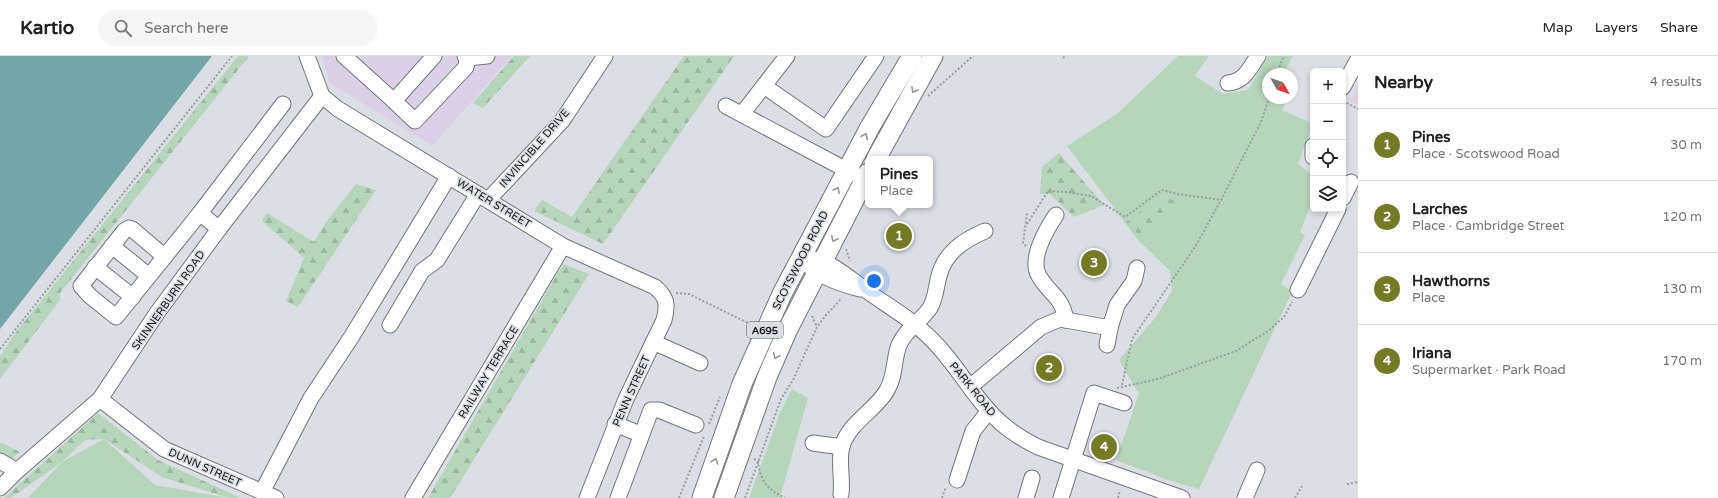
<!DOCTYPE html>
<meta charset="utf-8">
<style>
:root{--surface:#fff;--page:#f6f6f6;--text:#222;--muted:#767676;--line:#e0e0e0;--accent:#757a24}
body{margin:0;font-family:"Varela Round",sans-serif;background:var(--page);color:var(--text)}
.controls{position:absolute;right:12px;top:12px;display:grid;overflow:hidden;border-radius:6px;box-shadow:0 2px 6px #0003}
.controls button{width:36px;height:36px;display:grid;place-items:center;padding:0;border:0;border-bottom:1px solid var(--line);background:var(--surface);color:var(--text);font:20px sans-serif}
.compass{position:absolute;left:1262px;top:12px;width:36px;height:36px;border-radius:50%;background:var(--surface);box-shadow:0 2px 6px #0003;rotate:130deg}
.you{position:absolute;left:874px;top:225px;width:14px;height:14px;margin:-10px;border:3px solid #fff;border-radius:50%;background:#1a73e8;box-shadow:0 0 0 6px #1a73e833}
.badge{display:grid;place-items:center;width:26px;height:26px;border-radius:50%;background:var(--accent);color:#fff;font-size:13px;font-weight:700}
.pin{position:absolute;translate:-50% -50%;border:2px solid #fff;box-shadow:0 1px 4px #0006}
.popup{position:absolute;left:865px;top:100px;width:68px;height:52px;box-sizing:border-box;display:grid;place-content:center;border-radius:6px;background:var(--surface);filter:drop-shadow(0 1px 3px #0005);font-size:13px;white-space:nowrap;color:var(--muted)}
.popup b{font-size:15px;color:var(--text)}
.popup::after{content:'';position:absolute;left:50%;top:100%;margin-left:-8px;border:8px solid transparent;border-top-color:var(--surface)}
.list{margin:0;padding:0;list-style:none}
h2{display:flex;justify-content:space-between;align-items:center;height:52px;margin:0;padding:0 16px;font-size:17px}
h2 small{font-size:13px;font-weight:400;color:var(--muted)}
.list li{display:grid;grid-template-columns:26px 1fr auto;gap:12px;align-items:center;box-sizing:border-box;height:72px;padding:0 16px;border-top:1px solid var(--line)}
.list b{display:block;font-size:15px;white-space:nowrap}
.list p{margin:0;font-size:13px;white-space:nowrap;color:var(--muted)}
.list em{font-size:13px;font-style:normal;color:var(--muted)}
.icon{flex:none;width:22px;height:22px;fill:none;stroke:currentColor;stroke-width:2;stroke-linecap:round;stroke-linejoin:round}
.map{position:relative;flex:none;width:1358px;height:442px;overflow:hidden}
header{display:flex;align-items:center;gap:24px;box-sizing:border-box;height:56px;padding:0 20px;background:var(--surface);border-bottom:1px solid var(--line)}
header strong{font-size:19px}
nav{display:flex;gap:22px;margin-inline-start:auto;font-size:14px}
.search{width:280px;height:36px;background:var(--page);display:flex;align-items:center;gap:10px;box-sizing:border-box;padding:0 14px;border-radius:22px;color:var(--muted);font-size:15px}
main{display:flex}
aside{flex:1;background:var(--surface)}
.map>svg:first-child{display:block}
.commercial{fill:#dbd0e5}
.education{fill:#e1cedf}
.grass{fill:#b6d5ba}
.forest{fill:url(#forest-firs)}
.water{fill:#73a6a6}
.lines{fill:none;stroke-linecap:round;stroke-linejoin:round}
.minor-casing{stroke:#72757b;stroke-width:17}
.major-casing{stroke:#72757b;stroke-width:21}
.path{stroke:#9b9ea2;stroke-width:2;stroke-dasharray:2 2;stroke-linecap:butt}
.minor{stroke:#fff;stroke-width:15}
.major{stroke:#fff;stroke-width:19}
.oneway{stroke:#979798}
.labels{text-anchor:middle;stroke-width:3.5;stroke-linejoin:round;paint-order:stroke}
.shield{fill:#dbdfe5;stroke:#525457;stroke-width:1}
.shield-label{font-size:10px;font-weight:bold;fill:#17181a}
.street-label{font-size:11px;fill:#17181a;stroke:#dbdfe5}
</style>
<header>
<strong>Kartio</strong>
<div class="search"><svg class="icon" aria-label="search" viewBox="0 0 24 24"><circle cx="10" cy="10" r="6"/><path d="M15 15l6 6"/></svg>Search here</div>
<nav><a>Map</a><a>Layers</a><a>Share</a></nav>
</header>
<main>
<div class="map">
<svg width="1358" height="442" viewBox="0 0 1358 442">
<defs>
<pattern id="forest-firs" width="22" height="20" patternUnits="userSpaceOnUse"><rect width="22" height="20" fill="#b6d5ba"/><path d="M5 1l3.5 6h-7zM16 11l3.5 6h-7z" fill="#9cb69f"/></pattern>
</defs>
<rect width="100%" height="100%" fill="#dbdfe5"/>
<polygon class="commercial" points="322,0 512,0 432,90 330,27"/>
<polygon class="education" points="1358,29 1358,49 1350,45"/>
<g class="grass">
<polygon points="1178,0 1209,0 1195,20 1223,38 1248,34 1268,0 1293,0 1283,18 1268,18 1268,42 1288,42 1282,54 1313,68 1298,108 1313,120 1313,149 1311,149 1300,176 1305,179 1281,228 1292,236 1199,433 1171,425 1116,404 1139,338 1119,304 1156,261 1172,235 1170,215 1138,184 1067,90 1118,57"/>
<polygon points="792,333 808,342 780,442 749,442 780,357"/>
<polygon points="104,383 155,429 228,442 28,442 62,406"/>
</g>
<g class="forest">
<polygon points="238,0 249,0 60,237 60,244 0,323 0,300 16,276"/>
<polygon points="514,0 530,0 483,52 473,47"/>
<polygon points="684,0 734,0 603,188 534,155 542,144 572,161"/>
<polygon points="1059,97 1104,149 1074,161 1050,138 1040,138 1042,111"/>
<polygon points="356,128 376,134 298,251 286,245 304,202 262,165 267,157 314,186 326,166"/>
<polygon points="1161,140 1185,148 1142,181 1126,166"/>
<polygon points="563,208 589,218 450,442 428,442"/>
<polygon points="98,357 158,404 241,442 229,442 162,421 104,383 85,384 62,406 11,442 4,442"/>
<polygon points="2,387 20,396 10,404 0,398 0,388"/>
</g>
<polygon class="water" points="0,0 212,0 0,273"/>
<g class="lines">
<g class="minor-casing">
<g id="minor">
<path d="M307,0L322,40L338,53L563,190L655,231C667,241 668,249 664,264L626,343L587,442"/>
<polyline points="344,0 394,45 434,0"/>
<polyline points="465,0 467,2 487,0"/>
<path d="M1228,27C1245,25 1249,13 1258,0"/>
<polyline points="764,30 826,73 876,0"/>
<polyline points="1343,31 1357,5"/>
<polyline points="394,45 415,65 466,11 467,2"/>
<polyline points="726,50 856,119"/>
<polyline points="742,58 787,0"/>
<polyline points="1313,90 1313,101"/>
<polyline points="1343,142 1351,126"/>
<polyline points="489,143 562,65 605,0"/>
<path d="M1056,159C1046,174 1029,203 1039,220C1050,239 1062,240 1066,264"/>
<polyline points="219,173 200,157 283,48"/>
<polyline points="112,190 149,220"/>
<polyline points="165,201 132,173 129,172 124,175 81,230 90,240 116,261 200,157"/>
<path d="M800,201C828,202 845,219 867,235C891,252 916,266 936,288C959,312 975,344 1000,366C1011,376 1024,384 1038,391L1182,442"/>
<path d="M808,209C823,222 841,228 860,233"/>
<polyline points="95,211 133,241"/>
<polyline points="1298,234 1338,153"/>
<polyline points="390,269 422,215 437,204 478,138"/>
<polyline points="653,286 700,307"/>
<polyline points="1107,289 1110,272"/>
<polyline points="970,331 1041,271 1060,263 1110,272 1117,249 1134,225 1137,212"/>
<polyline points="100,343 164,393 276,442"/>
<polyline points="615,368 640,378"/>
<polyline points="813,387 842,391"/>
<polyline points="0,405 17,415"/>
<polyline points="957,424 973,375 989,355"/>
<polyline points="0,432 17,415 100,343 157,257 219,173 322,40"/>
<polyline points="262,436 311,342 352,280 449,120"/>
<path d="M841,438C843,423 838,404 842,390C850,366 873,356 886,336C896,320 893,305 899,289C905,274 921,265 930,252C936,242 936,230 939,220C945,196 964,184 985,175"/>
<polyline points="413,442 563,190"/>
<polyline points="618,442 651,354 659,354 696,369"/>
<polyline points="1026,442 1032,422"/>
<polyline points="1061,442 1094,337 1124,347"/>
<polyline points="1245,442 1257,414"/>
</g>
</g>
<g class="major-casing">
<g id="major">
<polyline points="876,103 933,0"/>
<polyline points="702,442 742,328 782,238 870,71 912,0"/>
<polyline points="724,442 767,321 787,275 868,117"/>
</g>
</g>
<g class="path">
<polyline points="1063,2 1065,0"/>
<polyline points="1276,18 1284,0"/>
<polyline points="928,40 973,0"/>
<polyline points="1343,45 1358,53"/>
<polyline points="1027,168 1048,135 1067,136 1091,140 1125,161 1162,134 1177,138 1221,144"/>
<polyline points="1026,190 1023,187 1027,157"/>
<polyline points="846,193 850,205"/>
<polyline points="676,237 689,238 752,269"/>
<polyline points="812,260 817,271"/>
<polyline points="0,293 232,0"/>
<polyline points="1122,329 1132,283 1195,191 1221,144 1261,66 1269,42"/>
<polyline points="1117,332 1158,323 1236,295 1268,275 1284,261 1292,246"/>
<polyline points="709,368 720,341"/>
<path d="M754,403L758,405C760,425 767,433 785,442"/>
<polyline points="1347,428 1358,426"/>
<polyline points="679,442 704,380"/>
<polyline points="745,442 781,343 793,324 817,271 826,259 842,242"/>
<polyline points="942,442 946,431"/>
<polyline points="1118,442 1120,434"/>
<polyline points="1295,442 1302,430"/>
</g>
<use href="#minor" class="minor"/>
<use href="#major" class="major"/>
</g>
<defs><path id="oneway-chevron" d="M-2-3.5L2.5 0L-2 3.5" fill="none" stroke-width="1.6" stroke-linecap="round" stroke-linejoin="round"/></defs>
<g class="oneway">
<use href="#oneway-chevron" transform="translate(914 34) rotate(119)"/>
<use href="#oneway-chevron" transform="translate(865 80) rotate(-63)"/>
<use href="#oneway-chevron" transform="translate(837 134) rotate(-61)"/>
<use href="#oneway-chevron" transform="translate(834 183) rotate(117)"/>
<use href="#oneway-chevron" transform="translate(776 300) rotate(114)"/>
<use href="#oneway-chevron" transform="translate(715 405) rotate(-71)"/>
</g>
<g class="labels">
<rect class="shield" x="747" y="266" width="36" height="16" rx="3"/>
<g class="shield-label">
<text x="765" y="278">A695</text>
</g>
<g class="street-label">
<text transform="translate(534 92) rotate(-49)" y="4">INVINCIBLE DRIVE</text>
<text transform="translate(494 147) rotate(31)" y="4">WATER STREET</text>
<text transform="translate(800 204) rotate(-63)" y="4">SCOTSWOOD ROAD</text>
<text transform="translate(168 244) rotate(-55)" y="4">SKINNERBURN ROAD</text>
<text transform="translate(488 316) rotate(-59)" y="4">RAILWAY TERRACE</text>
<text transform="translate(973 333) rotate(51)" y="4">PARK ROAD</text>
<text transform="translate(631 335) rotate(-66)" y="4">PENN STREET</text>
<text transform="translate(205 411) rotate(24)" y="4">DUNN STREET</text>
</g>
</g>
</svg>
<div class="controls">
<button>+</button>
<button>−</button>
<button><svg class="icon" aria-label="locate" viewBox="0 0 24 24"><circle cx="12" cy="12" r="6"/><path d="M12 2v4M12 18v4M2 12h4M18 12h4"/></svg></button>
<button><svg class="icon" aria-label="layers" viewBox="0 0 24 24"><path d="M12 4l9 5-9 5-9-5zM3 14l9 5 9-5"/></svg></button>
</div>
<svg class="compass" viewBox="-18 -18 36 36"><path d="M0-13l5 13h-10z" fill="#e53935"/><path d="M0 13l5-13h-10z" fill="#767676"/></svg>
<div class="you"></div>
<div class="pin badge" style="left:899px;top:180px">1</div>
<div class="popup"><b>Pines</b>Place</div>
<div class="pin badge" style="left:1049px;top:312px">2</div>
<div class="pin badge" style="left:1094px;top:207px">3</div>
<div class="pin badge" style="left:1104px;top:391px">4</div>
</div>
<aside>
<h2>Nearby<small>4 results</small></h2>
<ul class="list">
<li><span class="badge">1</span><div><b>Pines</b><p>Place · Scotswood Road</p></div><em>30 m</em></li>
<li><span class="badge">2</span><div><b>Larches</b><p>Place · Cambridge Street</p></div><em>120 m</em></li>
<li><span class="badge">3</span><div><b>Hawthorns</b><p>Place</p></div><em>130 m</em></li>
<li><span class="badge">4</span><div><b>Iriana</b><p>Supermarket · Park Road</p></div><em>170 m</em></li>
</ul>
</aside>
</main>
